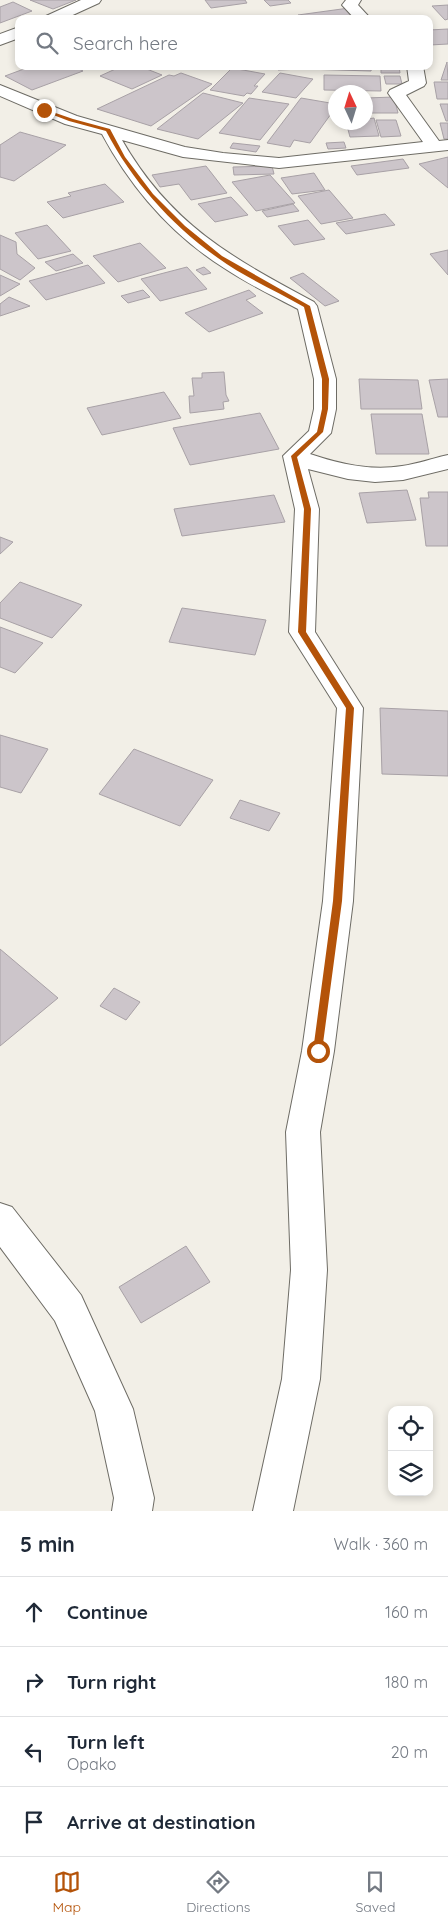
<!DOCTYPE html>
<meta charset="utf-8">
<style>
:root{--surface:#fff;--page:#f2f2f3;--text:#1f2937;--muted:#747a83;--line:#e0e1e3;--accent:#b45309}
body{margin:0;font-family:Quicksand,sans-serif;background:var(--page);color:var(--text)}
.controls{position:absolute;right:15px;bottom:15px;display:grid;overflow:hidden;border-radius:10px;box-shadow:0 2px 8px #0003}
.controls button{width:45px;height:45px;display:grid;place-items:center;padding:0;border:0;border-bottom:1px solid var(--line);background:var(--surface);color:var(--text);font:25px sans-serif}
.compass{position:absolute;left:328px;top:85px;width:45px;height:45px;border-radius:50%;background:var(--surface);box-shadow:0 2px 8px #0003;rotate:356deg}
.stop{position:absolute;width:15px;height:15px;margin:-11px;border:4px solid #b45309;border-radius:50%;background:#fff}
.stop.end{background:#b45309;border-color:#fff;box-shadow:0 1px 5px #0008}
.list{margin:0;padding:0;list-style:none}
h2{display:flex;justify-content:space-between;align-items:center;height:65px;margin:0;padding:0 20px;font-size:21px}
h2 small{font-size:16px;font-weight:400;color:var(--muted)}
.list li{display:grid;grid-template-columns:32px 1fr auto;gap:15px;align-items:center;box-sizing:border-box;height:70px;padding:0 20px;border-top:1px solid var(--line)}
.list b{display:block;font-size:19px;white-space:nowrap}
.list p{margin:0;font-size:16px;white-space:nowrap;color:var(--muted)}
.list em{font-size:16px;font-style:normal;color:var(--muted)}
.icon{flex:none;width:28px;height:28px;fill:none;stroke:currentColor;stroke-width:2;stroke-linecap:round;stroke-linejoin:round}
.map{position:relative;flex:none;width:448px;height:1511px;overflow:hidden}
.search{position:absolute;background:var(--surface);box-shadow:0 2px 8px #0003;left:15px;right:15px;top:15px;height:55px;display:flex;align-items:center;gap:12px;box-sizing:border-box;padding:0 18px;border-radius:10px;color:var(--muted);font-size:19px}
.sheet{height:345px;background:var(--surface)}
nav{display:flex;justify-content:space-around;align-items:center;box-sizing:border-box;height:70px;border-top:1px solid var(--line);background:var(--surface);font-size:14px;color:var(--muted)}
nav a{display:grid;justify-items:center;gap:2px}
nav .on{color:var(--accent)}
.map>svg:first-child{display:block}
.building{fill:#ccc5ca;stroke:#a8a1a6}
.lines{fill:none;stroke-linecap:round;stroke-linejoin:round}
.minor-casing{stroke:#6e6c65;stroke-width:2}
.minor{fill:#fff;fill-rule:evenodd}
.route{fill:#b45309}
</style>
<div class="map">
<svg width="448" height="1511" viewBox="0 0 448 1511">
<rect width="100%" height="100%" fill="#f2efe7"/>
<g class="building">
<polygon points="30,0 76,0 53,9"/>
<polygon points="205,0 245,0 247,3 211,8"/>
<polygon points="264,0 288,0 291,3 270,6"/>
<polygon points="13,2 32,11 0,23 0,7"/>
<polygon points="448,5 448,19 445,20 432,6"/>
<polygon points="349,8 360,19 304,19 298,15"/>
<polygon points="448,29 448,44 430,45 429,30"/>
<polygon points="447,62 448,80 441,80"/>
<polygon points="32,66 73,66 83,71 32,90 5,76"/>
<polygon points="122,66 139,66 162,75 132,89 100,76"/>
<polygon points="278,66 302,66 303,69 278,70"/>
<polygon points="304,66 372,66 371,71 304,69"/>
<polygon points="381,66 399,66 400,73 381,73"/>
<polygon points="232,68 265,74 254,86 258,86 251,94 247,93 244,96 210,90"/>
<polygon points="181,73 212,84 151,126 97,109 169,75 174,76"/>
<polygon points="280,73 313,79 296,98 262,92"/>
<polygon points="324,75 380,76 381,91 324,90"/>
<polygon points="384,76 400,76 402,84 386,84"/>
<polygon points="434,82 448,82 448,99 437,99"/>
<polygon points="203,93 243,103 198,139 157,129"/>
<polygon points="394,97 398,113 366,113 366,98"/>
<polygon points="249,98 289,104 260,140 219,133"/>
<polygon points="301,98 336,104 336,107 310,143 294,140 290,147 267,143"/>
<polygon points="440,104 448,104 448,121 446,121"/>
<polygon points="374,118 379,136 350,137 346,122 366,122 366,119"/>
<polygon points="376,120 396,120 401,136 381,137"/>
<polygon points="440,123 448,123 448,139 444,139"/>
<polygon points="20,132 66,145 14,181 0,177 0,145"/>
<polygon points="344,142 346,148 328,149 326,143"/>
<polygon points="233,143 260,146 256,152 230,148"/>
<polygon points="448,157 448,188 419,164"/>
<polygon points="403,159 409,168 357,175 351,166"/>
<polygon points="206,166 227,193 191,200 179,184 160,187 152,175"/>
<polygon points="272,166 274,174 234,175 233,167"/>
<polygon points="314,173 325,190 292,194 281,178"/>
<polygon points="270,175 295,203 256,211 232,182"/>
<polygon points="105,184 124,202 63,218 47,202 71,196 68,193"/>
<polygon points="329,190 353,218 321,224 298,196"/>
<polygon points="231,197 248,215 215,222 198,204"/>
<polygon points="293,204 299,211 267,217 262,211"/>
<polygon points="385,214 395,225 346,234 336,223"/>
<polygon points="308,220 325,239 294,245 278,226"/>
<polygon points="47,225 71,251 38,259 15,233"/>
<polygon points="0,235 16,242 17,254 35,268 20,280 0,269"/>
<polygon points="140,243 166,268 118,282 93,256"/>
<polygon points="448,250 448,275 430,254"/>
<polygon points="73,254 83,263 56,271 45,262"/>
<polygon points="88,265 105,283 46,300 29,281"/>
<polygon points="187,267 207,289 160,301 141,279"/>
<polygon points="204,267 211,273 203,275 196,270"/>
<polygon points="303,273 339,301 325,306 290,278"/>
<polygon points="0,275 20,284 0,296"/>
<polygon points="143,290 150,297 128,303 121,296"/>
<polygon points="249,290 256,296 246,300 263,313 209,332 185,313"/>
<polygon points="9,297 30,306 0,316 0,304"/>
<polygon points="224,372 226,395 229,401 223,402 224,409 190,413 189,396 194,396 192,378 202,378 202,373"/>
<polygon points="359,379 418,380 422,409 361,409"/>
<polygon points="448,379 448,417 438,417 429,380"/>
<polygon points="164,392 181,418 102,435 87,408"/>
<polygon points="260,413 279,449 190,465 173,428"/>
<polygon points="371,414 422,414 429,454 376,454"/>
<polygon points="407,490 416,520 367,523 359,493"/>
<polygon points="428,492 448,492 448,546 426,546 420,498 429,498"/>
<polygon points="274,495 285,522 182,536 174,509"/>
<polygon points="0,537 13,542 0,554"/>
<polygon points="20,582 82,605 52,638 0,618 0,603"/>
<polygon points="182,608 266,620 255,655 169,642"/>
<polygon points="0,627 43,643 15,673 0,667"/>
<polygon points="380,708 448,711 448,776 382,774"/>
<polygon points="0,735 48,749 21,793 0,787"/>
<polygon points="134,749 213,780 180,826 99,794"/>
<polygon points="240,800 280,813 269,831 230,818"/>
<polygon points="0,949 58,998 0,1046"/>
<polygon points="114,988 140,1002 126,1020 100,1006"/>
<polygon points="186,1246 210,1282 141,1323 119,1287"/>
</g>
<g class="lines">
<g class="minor-casing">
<g id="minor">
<polygon points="81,0 101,0 99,3 64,19 44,19 46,16"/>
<polygon points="346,0 361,0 358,5 371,19 355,19 342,5"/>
<polygon points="19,27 19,38 0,45 0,34"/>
<path d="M407,66H423L426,83L424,86L406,95L439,141L448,140V150L279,168L183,157L122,140C170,224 232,258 314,302L317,306L336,379V409L331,433L310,454C340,464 370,471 402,466C418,464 433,458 448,455V469L403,480L375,482L348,479L308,469L319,509L315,632L363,708L353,901L334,1051L320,1132L327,1270L320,1379L293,1511H253L282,1379L291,1270L286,1132L302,1051L323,901L337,708L289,632L295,509L283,456L309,431L314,409V379L298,309C273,296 248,284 224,268C172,235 131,188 102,134L65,124L0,96V85L77,116L185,147L223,153L279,158L423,142L388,93L390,90L409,81Z"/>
<polygon points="0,1203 12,1207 81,1295 133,1409 154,1498 152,1511 112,1511 114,1498 95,1411 55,1321 0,1247"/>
</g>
</g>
<use href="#minor" class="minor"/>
</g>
<path class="route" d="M44,109L73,119L110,129L125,157L153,194L185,226L222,256L310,306L329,379L328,409L323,432L297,457L311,509L306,632L354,708L342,901L322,1051L318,1055L313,1051L333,901L346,708L298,632L304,509L291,456L317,432L322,409V379L304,307C276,291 244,277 218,258C171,225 132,181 106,131L69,121L43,111Z"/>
</svg>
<div class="controls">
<button><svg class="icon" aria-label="locate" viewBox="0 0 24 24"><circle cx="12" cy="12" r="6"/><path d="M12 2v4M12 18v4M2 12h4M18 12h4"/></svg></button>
<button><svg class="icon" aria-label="layers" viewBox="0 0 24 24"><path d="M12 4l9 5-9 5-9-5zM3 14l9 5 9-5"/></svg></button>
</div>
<svg class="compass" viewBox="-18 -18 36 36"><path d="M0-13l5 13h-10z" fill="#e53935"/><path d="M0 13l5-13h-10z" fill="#747a83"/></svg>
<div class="stop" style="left:318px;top:1051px"></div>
<div class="stop end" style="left:44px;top:110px"></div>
<div class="search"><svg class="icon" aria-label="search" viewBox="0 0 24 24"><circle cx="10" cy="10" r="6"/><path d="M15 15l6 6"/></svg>Search here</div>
</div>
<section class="sheet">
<h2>5 min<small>Walk · 360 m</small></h2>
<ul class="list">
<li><svg class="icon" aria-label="ahead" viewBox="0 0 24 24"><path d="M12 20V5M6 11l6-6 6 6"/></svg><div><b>Continue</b></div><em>160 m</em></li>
<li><svg class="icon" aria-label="right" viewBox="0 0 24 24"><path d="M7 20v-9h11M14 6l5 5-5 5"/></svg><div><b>Turn right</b></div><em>180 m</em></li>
<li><svg class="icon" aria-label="left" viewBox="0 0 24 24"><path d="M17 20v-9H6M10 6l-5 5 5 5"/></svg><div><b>Turn left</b><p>Opako</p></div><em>20 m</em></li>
<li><svg class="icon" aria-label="arrive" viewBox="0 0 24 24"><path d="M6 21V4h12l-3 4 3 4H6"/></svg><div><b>Arrive at destination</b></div></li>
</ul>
</section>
<nav>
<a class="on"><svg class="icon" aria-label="map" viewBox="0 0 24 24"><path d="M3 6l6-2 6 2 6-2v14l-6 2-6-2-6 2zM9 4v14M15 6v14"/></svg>Map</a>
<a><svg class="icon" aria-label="directions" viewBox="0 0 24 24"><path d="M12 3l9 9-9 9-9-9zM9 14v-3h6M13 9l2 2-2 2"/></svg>Directions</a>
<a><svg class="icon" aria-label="saved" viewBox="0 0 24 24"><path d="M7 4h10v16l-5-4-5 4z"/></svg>Saved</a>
</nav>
